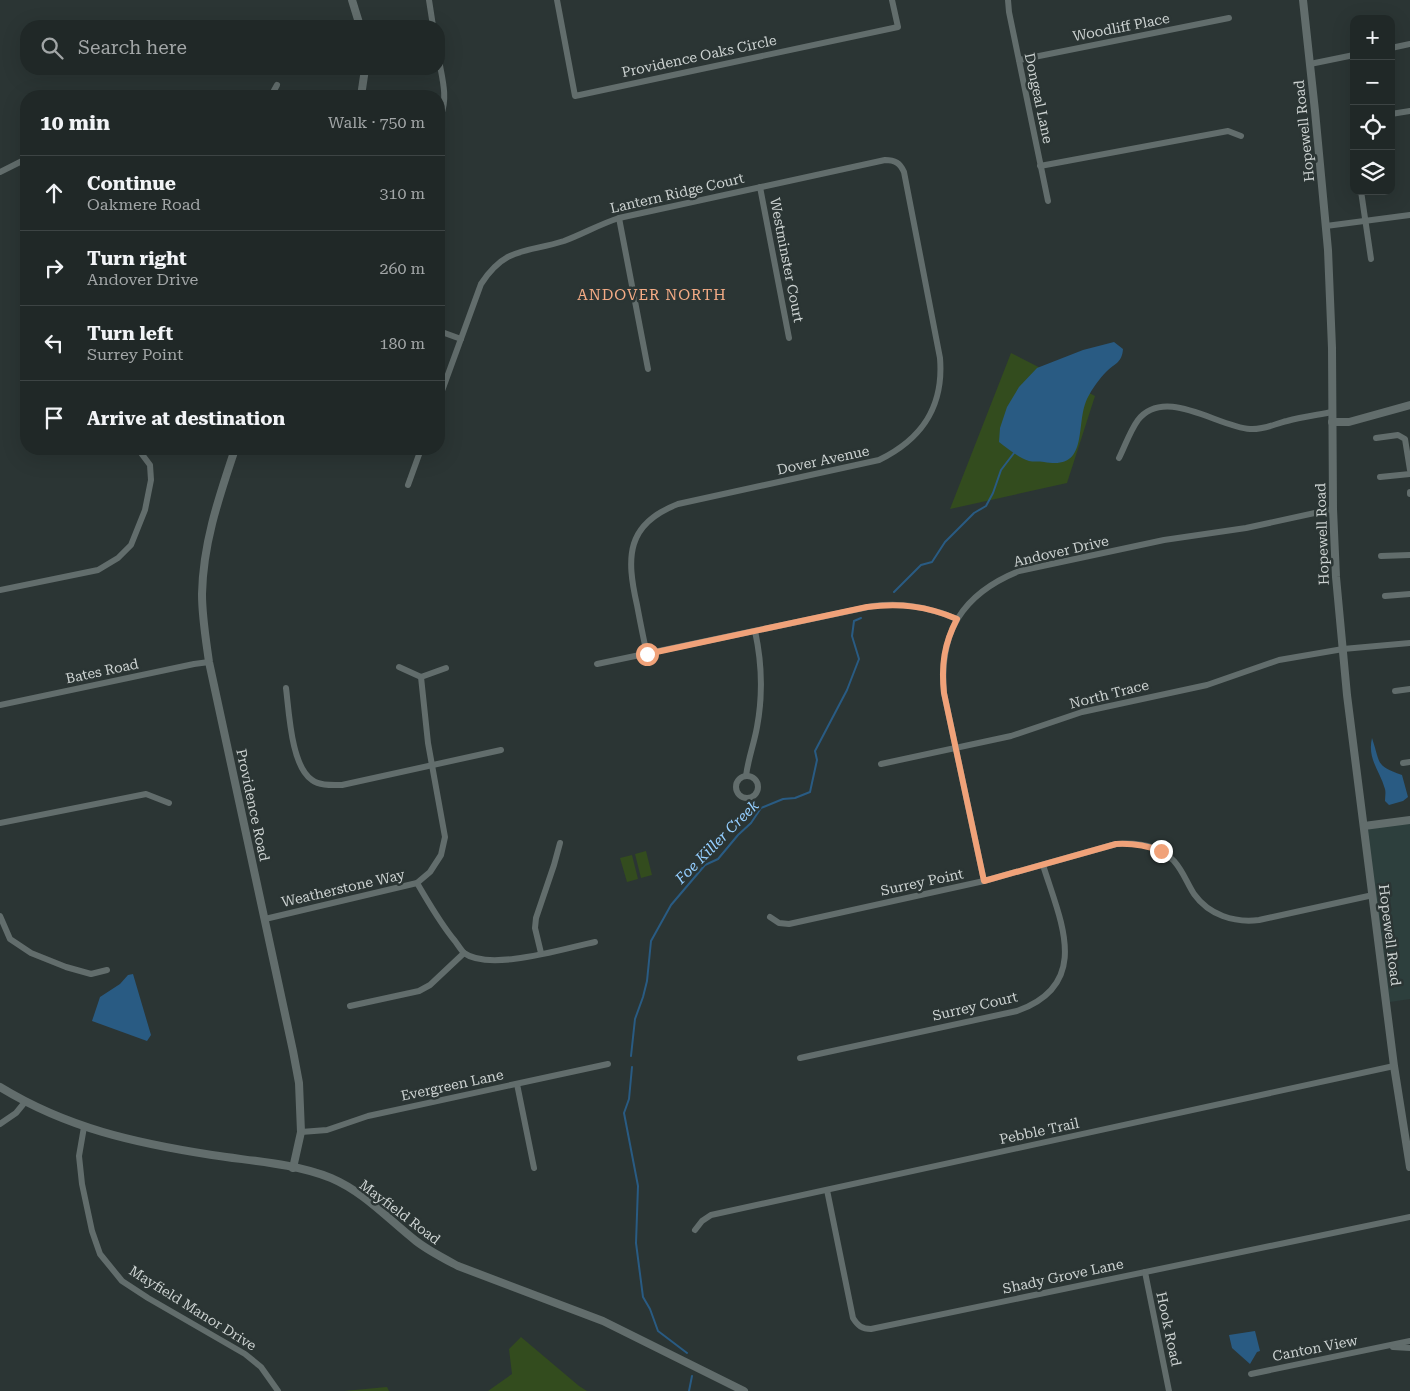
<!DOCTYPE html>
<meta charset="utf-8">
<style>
:root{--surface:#202827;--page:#28302f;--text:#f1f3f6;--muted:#a2a6a7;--line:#3d4444}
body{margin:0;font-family:"Roboto Serif",serif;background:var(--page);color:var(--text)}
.controls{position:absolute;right:15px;top:15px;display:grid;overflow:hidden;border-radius:10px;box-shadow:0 5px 20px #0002}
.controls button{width:45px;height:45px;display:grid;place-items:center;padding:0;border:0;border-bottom:1px solid var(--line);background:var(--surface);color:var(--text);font:25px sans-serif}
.stop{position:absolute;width:15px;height:15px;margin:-11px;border:4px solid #f0a279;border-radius:50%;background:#fff}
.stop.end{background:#f0a279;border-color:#fff;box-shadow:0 1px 5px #0008}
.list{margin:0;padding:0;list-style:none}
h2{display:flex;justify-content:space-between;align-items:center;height:65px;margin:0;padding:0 20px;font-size:21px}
h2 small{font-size:16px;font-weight:400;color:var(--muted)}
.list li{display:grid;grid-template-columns:32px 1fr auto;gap:15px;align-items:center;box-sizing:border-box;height:75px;padding:0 20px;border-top:1px solid var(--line)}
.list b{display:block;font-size:19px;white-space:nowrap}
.list p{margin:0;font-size:16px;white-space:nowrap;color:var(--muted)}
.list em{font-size:16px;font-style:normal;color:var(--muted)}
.icon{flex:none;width:28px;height:28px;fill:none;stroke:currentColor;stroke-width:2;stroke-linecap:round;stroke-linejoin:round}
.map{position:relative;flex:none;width:1410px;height:1391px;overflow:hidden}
.search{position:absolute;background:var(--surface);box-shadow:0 5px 20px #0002;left:20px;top:20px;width:425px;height:55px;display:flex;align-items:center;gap:12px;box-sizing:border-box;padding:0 18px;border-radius:20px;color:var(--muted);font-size:19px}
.panel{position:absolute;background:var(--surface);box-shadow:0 5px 20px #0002;left:20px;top:90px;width:425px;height:365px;border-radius:20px}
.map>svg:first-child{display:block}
.built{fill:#2d3f3d}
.green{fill:#334c1e}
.water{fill:#295b83}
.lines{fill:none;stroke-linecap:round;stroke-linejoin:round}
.stream{stroke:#295b83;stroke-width:2}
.minor{stroke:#626d6c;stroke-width:6}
.tertiary{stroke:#626d6c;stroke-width:8}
.route{stroke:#f0a279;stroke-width:6}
.labels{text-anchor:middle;stroke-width:5;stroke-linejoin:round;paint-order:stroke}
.street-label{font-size:14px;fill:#cdd3d2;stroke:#2b3534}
.neighbourhood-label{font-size:15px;letter-spacing:1px;fill:#f5ac86;stroke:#2b3534}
.water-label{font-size:15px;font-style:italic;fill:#94ceff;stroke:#2b3534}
</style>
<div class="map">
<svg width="1410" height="1391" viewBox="0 0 1410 1391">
<rect width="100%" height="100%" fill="#2b3534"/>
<polygon class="built" points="1410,823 1410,999 1383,1003 1365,829"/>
<g class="green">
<polygon points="1011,353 1095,396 1067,483 950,509"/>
<polygon points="646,851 652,875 641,878 635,854"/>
<polygon points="632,855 638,879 627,882 620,858"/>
<polygon points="521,1337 579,1386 587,1391 488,1391 512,1374 509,1349"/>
<polygon points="387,1387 389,1391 344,1391"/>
</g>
<g class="water">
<path d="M1114,342L1123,349C1122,363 1115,363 1106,372C1100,378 1092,389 1088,397C1074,423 1091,471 1044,462C1039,461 1033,462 1029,461C1018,457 1008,449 999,442L1000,428L1007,407L1019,387L1037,368L1083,350Z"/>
<path d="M1372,738C1381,765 1375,765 1402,775L1408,797L1403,801L1389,805L1385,801C1385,797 1386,793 1385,789C1380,771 1367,759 1372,738Z"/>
<polygon points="133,974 151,1035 147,1041 92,1021 100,997 120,984 128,975"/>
<polygon points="1255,1331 1260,1351 1257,1352 1250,1364 1232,1348 1229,1335"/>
</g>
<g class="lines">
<g class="stream">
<polyline points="894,592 921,565 932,562 945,542 974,513 986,506 993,493 1001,470 1014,453"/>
<polyline points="631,1056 635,1019 643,997 647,981 651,941 671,905 705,865 718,859 738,835 751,823 761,808 783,799 795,798 810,792 817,760 815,751 847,690 859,659 852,636 854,621 861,618"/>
<polyline points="632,1067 629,1099 624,1113 638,1186 636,1243 643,1297 650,1309 658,1331 687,1353"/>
<polyline points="689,1391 692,1376"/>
</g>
<g class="minor">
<polyline points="429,0 433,26"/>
<polyline points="557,0 575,96 898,27 892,0"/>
<polyline points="1008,0 1009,12 1048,201"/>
<polyline points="1391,48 1410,44"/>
<path d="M439,60C442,78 448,97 441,115"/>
<polyline points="1019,60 1229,18"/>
<polyline points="1310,64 1354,55"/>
<polyline points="271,96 277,85"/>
<polyline points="1391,114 1410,111"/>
<polyline points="1040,166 1228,131 1241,136"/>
<polyline points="0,172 26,159"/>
<polyline points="760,187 789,338"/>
<polyline points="1361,191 1371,259"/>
<polyline points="619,218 648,369"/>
<polyline points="1326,226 1410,215"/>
<polyline points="439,331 461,339"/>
<path d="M439,399L481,284C506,246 526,253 564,241C583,234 600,224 619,218L885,160C895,160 900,163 904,172L940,358C944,407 922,439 879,460L678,504C626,524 626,557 637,605C640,621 643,637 647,654"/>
<polyline points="1376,438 1398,435 1405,439 1410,470"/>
<path d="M1119,458C1125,446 1130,431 1138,420C1165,386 1218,427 1250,429C1264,430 1274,424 1287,421C1302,417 1317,415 1332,412"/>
<polyline points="1380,477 1410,474"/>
<polyline points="408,485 421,449"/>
<polyline points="1410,492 1410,494"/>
<polyline points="1381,556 1410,555"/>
<polyline points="0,590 98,570 118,558 131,545 145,510 151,480 150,465 138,449"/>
<polyline points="1385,596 1410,594"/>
<path d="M597,664L873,606C903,602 930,607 957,619"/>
<polyline points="399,667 421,677 446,668"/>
<path d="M286,688C289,711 291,766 312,780C320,786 332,785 342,785L501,750"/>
<polyline points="1395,691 1410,689"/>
<polyline points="0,705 194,664 209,662"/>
<polyline points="1403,763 1410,762"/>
<polyline points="881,764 1011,736 1082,712 1207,685 1279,660 1343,649 1410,643"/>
<circle cx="747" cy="787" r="11"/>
<path d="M746,776C748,759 754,744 757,727C763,695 762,663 755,631"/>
<polyline points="0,823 146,794 169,803"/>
<path d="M984,881L944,693C939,632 962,594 1019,571L1164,540L1246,528L1333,509"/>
<path d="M417,883C429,903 440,923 455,941C458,945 461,950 464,953C490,972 566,948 595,942"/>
<polyline points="0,916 10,939 31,953 66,967 91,974 107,970"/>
<path d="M770,917L779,923L789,924L984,881L1116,844C1138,842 1158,845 1174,861C1183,871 1187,883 1194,894C1209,915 1234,923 1259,920L1373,895"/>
<polyline points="265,919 417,883 430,872 441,855 445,837 428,743 421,677"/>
<polyline points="541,953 535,928 536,918 554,865 560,843"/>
<polyline points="350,1006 419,991 430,985 464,953"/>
<path d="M800,1058L1017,1011C1093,984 1060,920 1043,865"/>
<polyline points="517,1084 534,1168"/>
<polyline points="0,1124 16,1113 25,1102"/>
<polyline points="84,1127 79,1156 82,1184 92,1231 100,1254 122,1281 148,1298 245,1354 261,1367 278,1391"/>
<polyline points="301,1132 327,1130 368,1116 608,1064"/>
<path d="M827,1190L853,1318C858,1326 862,1329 871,1329L1410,1217"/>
<polyline points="695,1230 702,1221 711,1215 1394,1066"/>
<polyline points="1145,1272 1169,1391"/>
<polyline points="1393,1347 1410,1348"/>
<polyline points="1251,1374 1410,1341"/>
</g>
<g class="tertiary">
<polyline points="352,0 360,26"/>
<polyline points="1303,0 1315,111 1328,250 1332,348 1333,509 1336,577 1347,695 1394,1066 1410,1167"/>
<polyline points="361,96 365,69"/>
<polyline points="1332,422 1349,422 1410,405"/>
<path d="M235,449C219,497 203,543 202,594C202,617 206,640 209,662L293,1051L299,1083L301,1132L293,1168"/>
<polyline points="1364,826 1410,820"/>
<path d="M0,1087C67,1128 135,1143 212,1155C250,1161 294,1163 331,1178C364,1192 388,1219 416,1241C429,1251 443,1258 458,1266L603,1321L744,1391"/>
</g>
</g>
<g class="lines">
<path class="route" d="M647,654L867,607C900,603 927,606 957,619C944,644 941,665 944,693L984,881L1116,844C1133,843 1145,845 1161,851"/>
</g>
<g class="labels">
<g class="street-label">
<text transform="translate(1121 27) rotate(-11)" y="5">Woodliff Place</text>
<text transform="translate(699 56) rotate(-12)" y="5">Providence Oaks Circle</text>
<text transform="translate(1039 98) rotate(78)" y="5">Dongeal Lane</text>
<text transform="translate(1304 131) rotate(-96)" y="5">Hopewell Road</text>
<text transform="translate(677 193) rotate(-13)" y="5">Lantern Ridge Court</text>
<text transform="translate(787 260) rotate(79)" y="5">Westminster Court</text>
<text transform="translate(823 460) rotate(-12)" y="5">Dover Avenue</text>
<text transform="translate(1322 534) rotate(-92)" y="5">Hopewell Road</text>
<text transform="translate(1061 551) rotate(-13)" y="5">Andover Drive</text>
<text transform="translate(102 671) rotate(-12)" y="5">Bates Road</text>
<text transform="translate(1109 694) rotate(-14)" y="5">North Trace</text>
<text transform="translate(253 805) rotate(78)" y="5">Providence Road</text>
<text transform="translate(922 882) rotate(-12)" y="5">Surrey Point</text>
<text transform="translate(343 888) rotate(-13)" y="5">Weatherstone Way</text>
<text transform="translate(1390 935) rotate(83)" y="5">Hopewell Road</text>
<text transform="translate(975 1006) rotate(-13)" y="5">Surrey Court</text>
<text transform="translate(452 1085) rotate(-12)" y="5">Evergreen Lane</text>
<text transform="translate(1039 1131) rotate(-12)" y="5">Pebble Trail</text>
<text transform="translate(400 1212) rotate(37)" y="5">Mayfield Road</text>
<text transform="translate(1063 1276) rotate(-12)" y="5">Shady Grove Lane</text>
<text transform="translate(193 1308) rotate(32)" y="5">Mayfield Manor Drive</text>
<text transform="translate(1169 1329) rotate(78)" y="5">Hook Road</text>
<text transform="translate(1315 1348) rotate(-11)" y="5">Canton View</text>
</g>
<g class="neighbourhood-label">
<text x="652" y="300">ANDOVER NORTH</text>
</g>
<g class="water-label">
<text transform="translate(717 842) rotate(-45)" y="5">Foe Killer Creek</text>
</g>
</g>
</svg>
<div class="controls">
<button>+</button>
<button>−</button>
<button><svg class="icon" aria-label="locate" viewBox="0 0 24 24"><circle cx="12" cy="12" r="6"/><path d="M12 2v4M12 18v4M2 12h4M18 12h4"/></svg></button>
<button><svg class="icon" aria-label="layers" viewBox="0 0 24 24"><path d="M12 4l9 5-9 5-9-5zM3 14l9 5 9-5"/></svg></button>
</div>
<div class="stop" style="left:647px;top:654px"></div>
<div class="stop end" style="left:1161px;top:851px"></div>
<div class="search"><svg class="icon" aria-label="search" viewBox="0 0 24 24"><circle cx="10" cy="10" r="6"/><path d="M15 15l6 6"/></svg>Search here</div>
<section class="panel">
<h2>10 min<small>Walk · 750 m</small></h2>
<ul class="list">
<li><svg class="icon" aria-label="ahead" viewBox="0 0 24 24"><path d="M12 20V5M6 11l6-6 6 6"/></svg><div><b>Continue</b><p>Oakmere Road</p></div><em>310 m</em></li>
<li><svg class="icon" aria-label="right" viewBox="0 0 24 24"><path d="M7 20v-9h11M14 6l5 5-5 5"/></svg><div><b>Turn right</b><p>Andover Drive</p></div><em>260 m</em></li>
<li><svg class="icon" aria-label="left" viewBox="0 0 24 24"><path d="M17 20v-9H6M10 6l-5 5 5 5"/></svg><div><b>Turn left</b><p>Surrey Point</p></div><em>180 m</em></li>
<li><svg class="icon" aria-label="arrive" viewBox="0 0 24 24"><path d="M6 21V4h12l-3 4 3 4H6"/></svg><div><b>Arrive at destination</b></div></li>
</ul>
</section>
</div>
